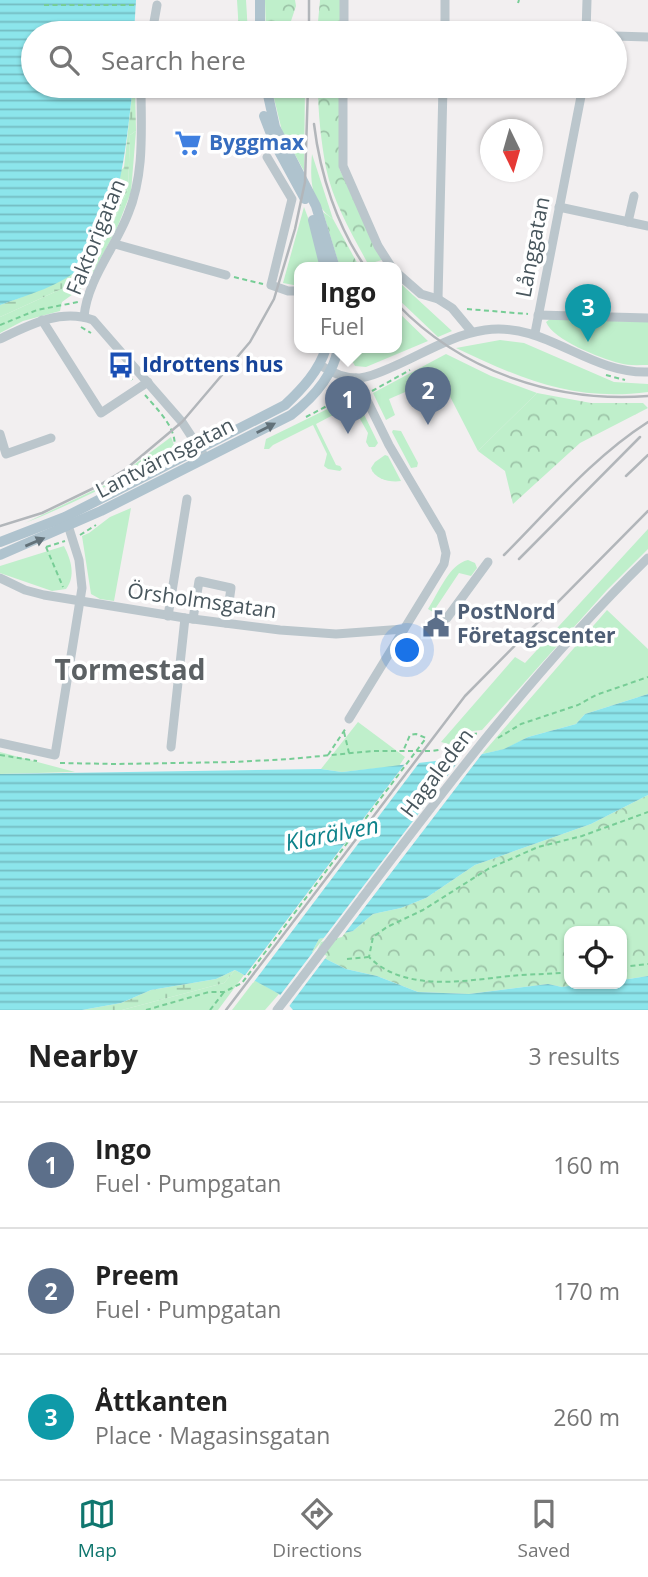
<!DOCTYPE html>
<meta charset="utf-8">
<style>
:root{--surface:#fff;--page:#f2f2f2;--text:#222;--muted:#767676;--line:#e0e0e0;--accent:#0f766e}
body{margin:0;font-family:"Open Sans",sans-serif;background:var(--page);color:var(--text)}
.controls{position:absolute;right:21px;bottom:21px;display:grid;overflow:hidden;border-radius:14px;box-shadow:0 2px 5px #0004}
.controls button{width:63px;height:63px;display:grid;place-items:center;padding:0;border:0;border-bottom:2px solid var(--line);background:var(--surface);color:var(--text);font:35px sans-serif}
.compass{position:absolute;left:480px;top:119px;width:63px;height:63px;border-radius:50%;background:var(--surface);box-shadow:0 2px 5px #0004;rotate:175deg}
.you{position:absolute;left:408px;top:651px;width:24px;height:24px;margin:-18px;border:5px solid #fff;border-radius:50%;background:#1a73e8;box-shadow:0 0 0 10px #1a73e833}
.badge{display:grid;place-items:center;width:46px;height:46px;border-radius:50%;background:var(--accent);color:#fff;font-size:23px;font-weight:700}
.pin{position:absolute;translate:-50% -58px;filter:drop-shadow(0 2px 4px #0008)}
.pin::after{content:'';position:absolute;top:37px;width:24px;height:21px;background:inherit;clip-path:polygon(0 0,100% 0,50% 100%)}
.popup{position:absolute;left:294px;top:262px;width:108px;height:91px;box-sizing:border-box;display:grid;place-content:center;border-radius:14px;background:var(--surface);filter:drop-shadow(0 2px 5px #0005);font-size:23px;white-space:nowrap;color:var(--muted)}
.popup b{font-size:26px;color:var(--text)}
.popup::after{content:'';position:absolute;left:50%;top:100%;margin-left:-14px;border:14px solid transparent;border-top-color:var(--surface)}
.list{margin:0;padding:0;list-style:none}
h2{display:flex;justify-content:space-between;align-items:center;height:91px;margin:0;padding:0 28px;font-size:30px}
h2 small{font-size:23px;font-weight:400;color:var(--muted)}
.list li{display:grid;grid-template-columns:46px 1fr auto;gap:21px;align-items:center;box-sizing:border-box;height:126px;padding:0 28px;border-top:2px solid var(--line)}
.list b{display:block;font-size:26px;white-space:nowrap}
.list p{margin:0;font-size:23px;white-space:nowrap;color:var(--muted)}
.list em{font-size:23px;font-style:normal;color:var(--muted)}
.icon{flex:none;width:38px;height:38px;fill:none;stroke:currentColor;stroke-width:2;stroke-linecap:round;stroke-linejoin:round}
.map{position:relative;flex:none;width:648px;height:1010px;overflow:hidden}
.search{position:absolute;background:var(--surface);box-shadow:0 2px 5px #0004;left:21px;right:21px;top:21px;height:77px;display:flex;align-items:center;gap:18px;box-sizing:border-box;padding:0 24px;border-radius:38px;color:var(--muted);font-size:26px}
.sheet{height:469px;background:var(--surface)}
nav{display:flex;justify-content:space-around;align-items:center;box-sizing:border-box;height:98px;border-top:2px solid var(--line);background:var(--surface);font-size:19px;color:var(--muted)}
nav a{display:grid;justify-items:center;gap:4px}
nav .on{color:var(--accent)}
.map>svg:first-child{display:block}
.green{fill:#bfefcb}
.forest{fill:url(#forest-crowns)}
.wetland{fill:url(#wetland-marsh)}
.water{fill:url(#water-rules)}
.pier{fill:#f2eff0}
.lines{fill:none;stroke-linecap:round;stroke-linejoin:round}
.path{stroke:#77cd96;stroke-width:2;stroke-dasharray:5 3.5;stroke-linecap:butt}
.minor{stroke:#bbc6cc;stroke-width:9}
.major{stroke:#afc3ce;stroke-width:10}
.rail{stroke:#b2b6ba;stroke-width:2.5}
.oneway{fill:#627179}
.labels{text-anchor:middle;stroke-width:7;stroke-linejoin:round;paint-order:stroke}
.shop-label{font-size:21px;font-weight:bold;fill:#366cbe;stroke:#fff;text-anchor:start}
.street-label{font-size:21px;fill:#48565d;stroke:#fff}
.transit-label{font-size:21px;font-weight:bold;fill:#164399;stroke:#fff;text-anchor:start}
.service-label{font-size:21px;font-weight:bold;fill:#4e5e75;stroke:#fff;text-anchor:start}
.water-label{font-size:23px;font-style:italic;fill:#0f838b;stroke:#fff}
.district-label{font-size:28px;font-weight:bold;fill:#5c6164;stroke:#fff}
</style>
<div class="map">
<svg width="648" height="1010" viewBox="0 0 648 1010">
<defs>
<pattern id="forest-crowns" width="20" height="18" patternUnits="userSpaceOnUse" patternTransform="scale(1.75)"><rect width="20" height="18" fill="#bfefcb"/><path d="M2 6a3 3 0 1 1 6 0M12 15a3 3 0 1 1 6 0" fill="none" stroke="#9dc4a8"/></pattern>
<pattern id="wetland-marsh" width="20" height="14" patternUnits="userSpaceOnUse" patternTransform="scale(1.75)"><rect width="20" height="14" fill="#bfefcb"/><path d="M1 5h8M5 5V1M11 12h8M15 12V8" fill="none" stroke="#9dc4a8"/></pattern>
<pattern id="water-rules" width="6" height="5" patternUnits="userSpaceOnUse" patternTransform="scale(1.75)"><rect width="6" height="5" fill="#8ce5eb"/><path d="M0 2.5h6" fill="none" stroke="#74bcc2"/></pattern>
</defs>
<rect width="100%" height="100%" fill="#f2eff0"/>
<g class="green">
<polygon points="271,86 305,86 304,171 282,131"/>
<polygon points="136,131 131,192 117,228 87,284 62,302 60,311 23,321 0,333 0,317 81,280 105,242 128,189 130,135"/>
<path d="M312,154L333,219C310,203 310,180 312,154Z"/>
<polygon points="304,207 313,231 320,268 299,268 299,286 283,283"/>
<polygon points="397,279 401,284 452,331 438,337 397,298"/>
<polygon points="397,311 428,341 366,367 355,366 345,348 397,348"/>
<path d="M550,319L648,322V365C639,365 628,366 619,363C600,358 553,340 546,322Z"/>
<path d="M500,340L524,343L614,382L648,384V392C575,402 521,379 456,348Z"/>
<polygon points="446,354 491,376 537,393 478,451 440,377 389,399 395,415 386,420 373,393"/>
<polygon points="354,398 357,400 378,443 375,447 369,447 366,442 368,433 352,405 316,424 336,465 340,466 342,469 340,471 328,469 324,466 327,454 313,425 273,445 269,449 264,449 266,439 348,399"/>
<polygon points="393,430 401,431 418,463 417,467 411,468 392,432"/>
<path d="M171,437L174,445C160,461 138,470 119,480C88,495 58,510 25,523L111,482Z"/>
<path d="M385,455L388,456L401,481C391,483 374,479 371,468L375,462Z"/>
<polygon points="131,508 114,601 100,599 91,594 82,536 89,533 110,517"/>
<polygon points="648,529 648,549 607,590 482,730 473,731 452,745 441,742 515,657 525,663"/>
<path d="M64,546C71,560 76,576 66,589L52,591L0,573V566Z"/>
<path d="M468,560L475,563L477,568L471,576L459,573L433,612L428,609C438,594 449,564 468,560Z"/>
<polygon points="607,610 648,649 648,694 585,714 576,724 528,737 505,749 482,754"/>
<polygon points="358,722 405,757 399,766 342,772 321,769"/>
<polygon points="0,752 75,772 0,774"/>
<polygon points="235,970 244,975 218,1010 122,1010 224,983"/>
<polygon points="255,980 279,994 265,1010 232,1010"/>
</g>
<g class="forest">
<polygon points="237,0 246,0 248,33 239,33"/>
<polygon points="265,0 295,0 296,6 287,33 266,33"/>
<polygon points="320,0 343,0 342,33 317,33"/>
<path d="M318,86H341L339,168L382,260L368,264C352,234 333,202 326,168C321,141 318,113 318,86Z"/>
<polygon points="323,212 333,219 360,268 340,268"/>
<polygon points="537,393 591,403 643,403 648,408 580,443 513,504 505,471 478,451"/>
<polygon points="648,795 648,976 622,980 622,931 569,931 569,984 583,984 562,987 548,984 469,994 418,992 377,976 346,969 312,952 319,939 353,931 373,914 401,908 426,898 475,865 591,824"/>
</g>
<g class="wetland">
<polygon points="133,86 135,86 136,131 130,135 128,189 105,242 81,280 0,317 0,305 22,297 124,167"/>
<polygon points="235,970 224,983 122,1010 82,1010 121,1003 151,990 216,979"/>
</g>
<g class="water">
<path d="M0,0H136L134,33H33V86H133C127,136 120,229 83,265C62,286 27,295 0,305Z"/>
<polygon points="648,694 648,795 591,824 475,865 426,898 401,908 373,914 353,931 319,939 312,952 346,969 377,976 418,992 469,994 548,984 562,987 583,984 622,984 622,980 648,976 648,1010 293,1010 279,994 235,970 216,979 151,990 121,1003 82,1010 0,1010 0,774 321,769 342,772 469,757 504,749 528,737 576,724 585,714"/>
</g>
<g class="pier">
<polygon points="485,750 342,937 321,942 317,951 327,956 287,1009 278,998 464,754"/>
<polygon points="422,759 253,983 243,978 407,761"/>
</g>
<g class="lines">
<g class="path">
<polyline points="518,3 519,0"/>
<polyline points="44,5 135,5"/>
<polyline points="234,277 263,284"/>
<polyline points="467,309 528,314"/>
<polyline points="0,325 37,310 78,302"/>
<polyline points="81,327 91,333"/>
<polyline points="125,371 132,380"/>
<polyline points="606,375 625,380"/>
<polyline points="372,391 410,370"/>
<path d="M145,395C157,409 179,430 174,450"/>
<polyline points="306,417 344,397 354,396"/>
<polyline points="80,535 96,525"/>
<polyline points="46,547 65,541"/>
<polyline points="46,547 63,587"/>
<polyline points="344,732 349,753"/>
<polyline points="498,738 521,724 578,705 596,695 648,677"/>
<polyline points="0,755 37,761"/>
<polyline points="328,755 346,728"/>
<polyline points="60,763 117,764 234,762 290,759 373,751 432,751 450,748 474,734 480,733"/>
<polyline points="347,959 368,957"/>
<polyline points="622,967 648,964"/>
<path d="M569,972C553,974 537,974 520,975C473,979 407,995 369,957L373,937L387,927L423,910L488,869L538,847L582,836L648,812"/>
<polyline points="146,1010 209,992 224,992 242,983 426,738 416,734 410,735 404,749"/>
<polyline points="210,1010 224,992"/>
</g>
<g class="minor">
<polyline points="152,33 157,5"/>
<polyline points="344,33 344,0"/>
<polyline points="445,33 445,0"/>
<polyline points="586,33 587,0"/>
<polyline points="615,36 648,37"/>
<polyline points="343,86 343,166 378,246 392,268"/>
<polyline points="267,157 292,199 271,285 288,291 299,291"/>
<polyline points="559,207 648,226"/>
<polyline points="628,222 634,196"/>
<polyline points="115,244 226,275"/>
<polyline points="397,273 421,294 438,299 452,308 472,332"/>
<polyline points="438,299 443,86"/>
<polyline points="538,315 648,318"/>
<path d="M84,317C87,280 115,248 128,214C145,173 141,129 141,86"/>
<polyline points="42,320 101,413 148,382"/>
<polyline points="535,333 583,86"/>
<path d="M0,339C29,325 61,308 93,320L182,422L203,454"/>
<path d="M320,365C332,373 345,379 360,378C370,377 381,372 390,368C421,355 451,335 485,330C545,321 588,374 648,372"/>
<polyline points="0,434 6,454 51,438"/>
<polyline points="0,578 25,590 44,595 185,618 280,630 336,634 404,629"/>
<polyline points="168,616 187,499"/>
<polyline points="447,618 488,562"/>
<polyline points="193,619 199,581 231,588 226,623"/>
<polyline points="349,719 444,564 446,553 441,533 389,445 356,378"/>
<polyline points="0,743 55,755 82,588 79,560 67,522"/>
<polyline points="171,747 185,618"/>
<path d="M277,1010C396,856 508,694 648,558"/>
</g>
<g class="major">
<polyline points="260,33 260,0"/>
<polyline points="266,86 275,127 316,206 335,268"/>
<polyline points="264,116 274,142 305,199"/>
<polyline points="313,220 325,268"/>
<path d="M0,542L65,517L285,405C302,389 319,371 326,348"/>
<path d="M0,555L101,511L291,415C313,398 333,377 338,348"/>
</g>
<g class="rail">
<polyline points="309,33 309,0"/>
<path d="M314,124C320,174 337,227 366,268"/>
<path d="M397,304C462,372 556,403 648,396"/>
<polyline points="626,476 648,455"/>
<polyline points="0,526 42,513 98,486 126,469 182,422 250,342 274,299 295,229 305,182 308,86"/>
<path d="M504,555C549,510 593,457 648,422"/>
<polyline points="519,559 640,437"/>
<polyline points="226,1010 465,696 648,511"/>
</g>
</g>
<defs><path id="oneway-solid" d="M-6-.8H1V-3.2L6.5 0L1 3.2V.8H-6Z" transform="scale(1.75)"/></defs>
<g class="oneway">
<use href="#oneway-solid" transform="translate(266 428) rotate(-27)"/>
<use href="#oneway-solid" transform="translate(35 542) rotate(-23)"/>
</g>
<defs>
<g id="supermarket-bare" transform="scale(2.1)"><path d="M-6-5.5h2.5l.6 2H6L4.5 2H-2.5L-4.4-4H-6ZM-1.5 3.2a1.3 1.3 0 1 0 .1 0ZM3 3.2a1.3 1.3 0 1 0 .1 0Z" fill="#3f7fe0" stroke="#fff" stroke-width="2.5" paint-order="stroke"/></g>
<g id="bus-bare" transform="scale(2.1)"><path d="M-5-6H5V4H4V6H2V4H-2V6H-4V4H-5ZM-3.5-4V0h7V-4ZM-3.5 1.2v1.5H-2V1.2ZM2 1.2v1.5H3.5V1.2Z" fill="#1a4fb4" stroke="#fff" stroke-width="2.5" paint-order="stroke"/></g>
<g id="civic-bare" transform="scale(2.1)"><path d="M-.6-6.5H3V-4.5H.6V-3L4-1V1h2V6H-6V1h2V-1L-.6-3ZM-1.2 2.5V6h2.4V2.5Z" fill="#5c6f8a" stroke="#fff" stroke-width="2.5" paint-order="stroke"/></g>
</defs>
<g fill-rule="evenodd">
<use href="#supermarket-bare" x="188" y="143"/>
<use href="#bus-bare" x="121" y="365"/>
<use href="#civic-bare" x="436" y="624"/>
</g>
<g class="labels">
<g class="shop-label">
<text x="209" y="150">Byggmax</text>
</g>
<g class="street-label">
<text transform="translate(96 237) rotate(-68)" y="7">Faktorigatan</text>
<text transform="translate(533 247) rotate(-79)" y="7">Långgatan</text>
<text transform="translate(165 458) rotate(-27)" y="7">Lantvärnsgatan</text>
<text transform="translate(202 601) rotate(8)" y="7">Örsholmsgatan</text>
<text transform="translate(437 773) rotate(-53)" y="7">Hagaleden</text>
</g>
<g class="transit-label">
<text x="142" y="372">Idrottens hus</text>
</g>
<g class="service-label">
<text x="457" y="619">PostNord<tspan x="457" dy="24">Företagscenter</tspan></text>
</g>
<g class="water-label">
<text transform="translate(332 834) rotate(-11)" y="8">Klarälven</text>
</g>
<g class="district-label">
<text x="130" y="680">Tormestad</text>
</g>
</g>
</svg>
<div class="controls">
<button><svg class="icon" aria-label="locate" viewBox="0 0 24 24"><circle cx="12" cy="12" r="6"/><path d="M12 2v4M12 18v4M2 12h4M18 12h4"/></svg></button>
</div>
<svg class="compass" viewBox="-18 -18 36 36"><path d="M0-13l5 13h-10z" fill="#e53935"/><path d="M0 13l5-13h-10z" fill="#767676"/></svg>
<div class="you"></div>
<div class="pin badge" style="left:348px;top:434px;background:#5c6f8a">1</div>
<div class="popup"><b>Ingo</b>Fuel</div>
<div class="pin badge" style="left:428px;top:425px;background:#5c6f8a">2</div>
<div class="pin badge" style="left:588px;top:342px;background:#0f9aa8">3</div>
<div class="search"><svg class="icon" aria-label="search" viewBox="0 0 24 24"><circle cx="10" cy="10" r="6"/><path d="M15 15l6 6"/></svg>Search here</div>
</div>
<section class="sheet">
<h2>Nearby<small>3 results</small></h2>
<ul class="list">
<li><span class="badge" style="background:#5c6f8a">1</span><div><b>Ingo</b><p>Fuel · Pumpgatan</p></div><em>160 m</em></li>
<li><span class="badge" style="background:#5c6f8a">2</span><div><b>Preem</b><p>Fuel · Pumpgatan</p></div><em>170 m</em></li>
<li><span class="badge" style="background:#0f9aa8">3</span><div><b>Åttkanten</b><p>Place · Magasinsgatan</p></div><em>260 m</em></li>
</ul>
</section>
<nav>
<a class="on"><svg class="icon" aria-label="map" viewBox="0 0 24 24"><path d="M3 6l6-2 6 2 6-2v14l-6 2-6-2-6 2zM9 4v14M15 6v14"/></svg>Map</a>
<a><svg class="icon" aria-label="directions" viewBox="0 0 24 24"><path d="M12 3l9 9-9 9-9-9zM9 14v-3h6M13 9l2 2-2 2"/></svg>Directions</a>
<a><svg class="icon" aria-label="saved" viewBox="0 0 24 24"><path d="M7 4h10v16l-5-4-5 4z"/></svg>Saved</a>
</nav>
